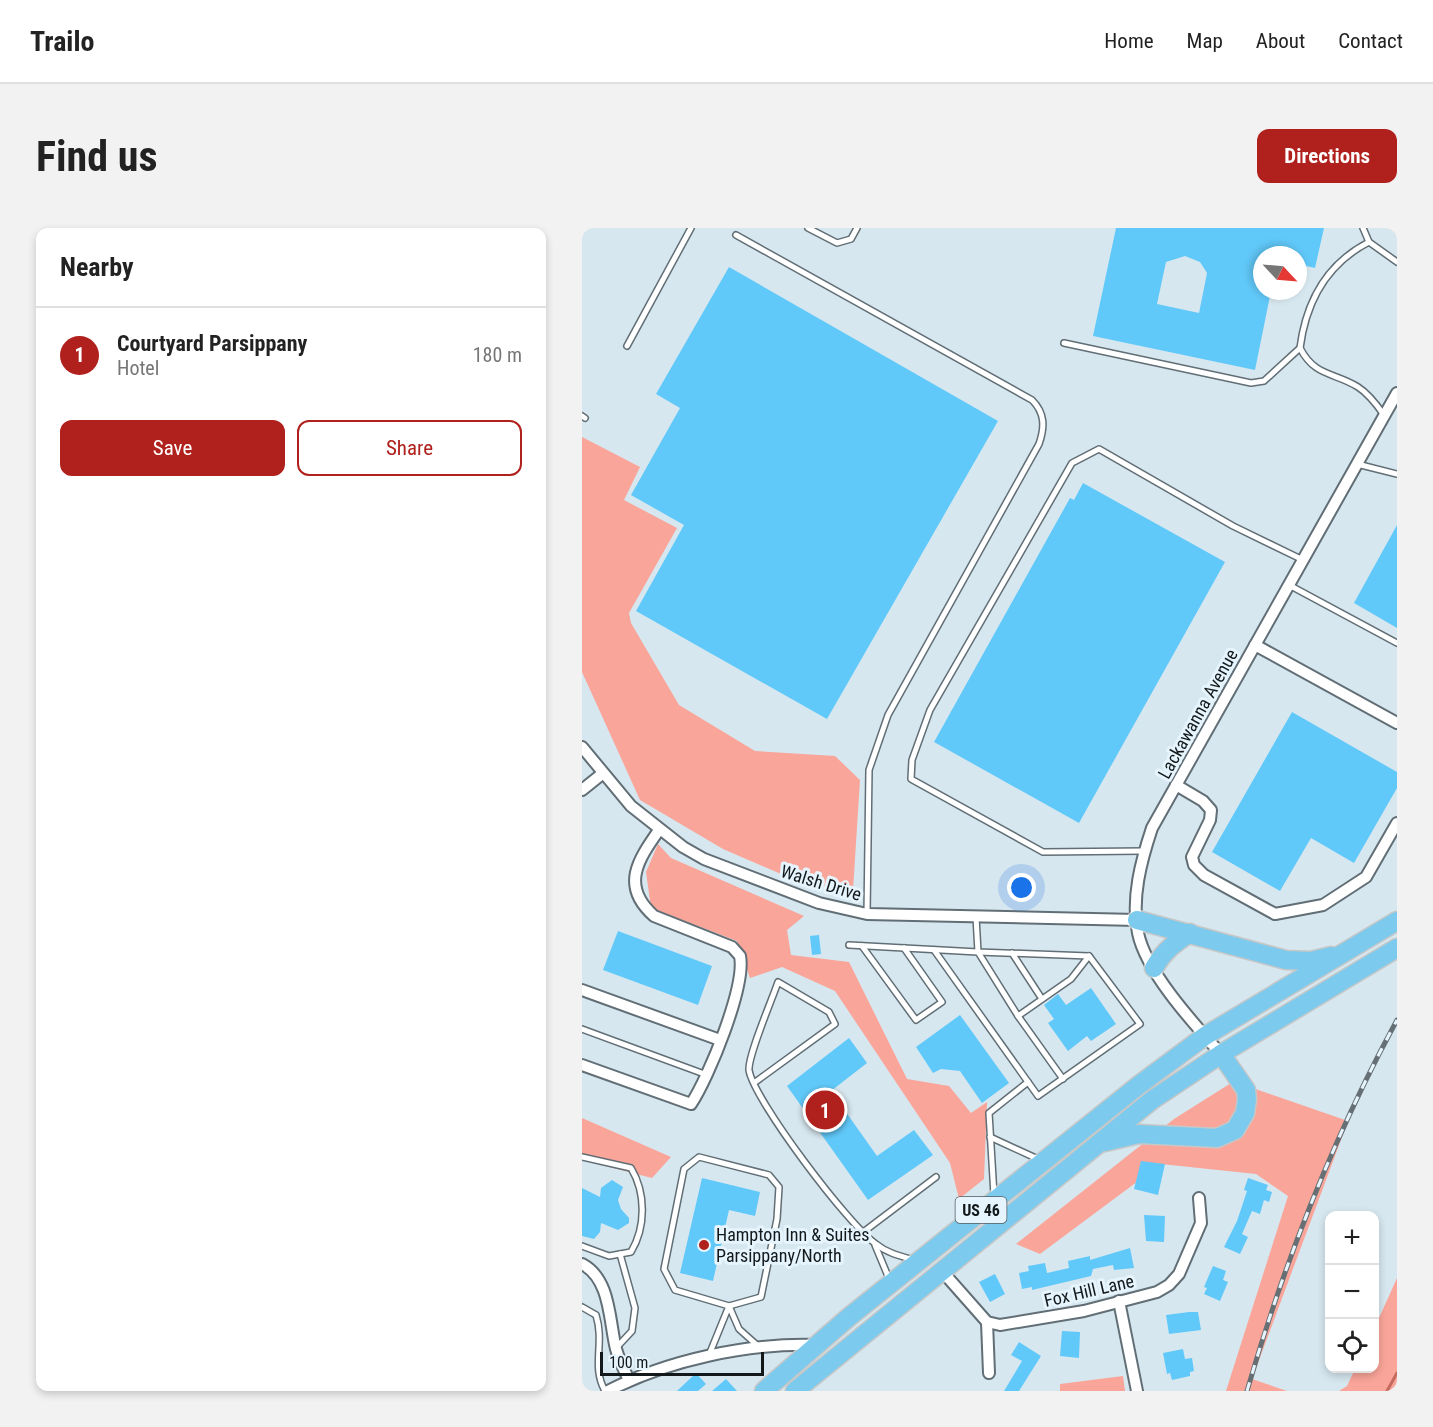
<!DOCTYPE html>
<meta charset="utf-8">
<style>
:root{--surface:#fff;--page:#f2f2f2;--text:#222;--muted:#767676;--line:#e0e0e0;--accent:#b0201c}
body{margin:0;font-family:"Roboto Condensed",sans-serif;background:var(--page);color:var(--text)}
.controls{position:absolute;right:18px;bottom:18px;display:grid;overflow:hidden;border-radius:12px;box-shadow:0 3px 9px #0003}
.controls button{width:54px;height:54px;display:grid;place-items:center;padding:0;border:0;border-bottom:2px solid var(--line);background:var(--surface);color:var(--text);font:30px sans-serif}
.compass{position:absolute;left:671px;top:18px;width:54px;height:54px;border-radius:50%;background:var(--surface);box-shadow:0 3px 9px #0003;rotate:116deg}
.scale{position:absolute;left:18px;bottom:15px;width:164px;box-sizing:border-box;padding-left:6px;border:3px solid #13191b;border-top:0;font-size:16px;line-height:21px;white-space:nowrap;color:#13191b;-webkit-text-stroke:4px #e5f4fd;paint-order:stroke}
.you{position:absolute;left:440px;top:660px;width:21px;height:21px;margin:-15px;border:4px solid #fff;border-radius:50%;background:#1a73e8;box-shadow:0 0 0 9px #1a73e833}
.badge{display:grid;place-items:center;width:39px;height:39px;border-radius:50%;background:var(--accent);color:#fff;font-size:20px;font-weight:700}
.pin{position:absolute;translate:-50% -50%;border:3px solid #fff;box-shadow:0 2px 6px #0006}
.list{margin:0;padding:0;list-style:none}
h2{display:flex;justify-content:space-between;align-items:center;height:78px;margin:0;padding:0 24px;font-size:26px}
h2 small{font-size:20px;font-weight:400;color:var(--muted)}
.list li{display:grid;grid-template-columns:39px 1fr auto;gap:18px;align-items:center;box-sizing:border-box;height:96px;padding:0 24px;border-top:2px solid var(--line)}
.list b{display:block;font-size:22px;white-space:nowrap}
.list p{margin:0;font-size:20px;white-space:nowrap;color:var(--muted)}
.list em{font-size:20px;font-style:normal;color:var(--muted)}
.actions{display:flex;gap:12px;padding:18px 24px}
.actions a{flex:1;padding:14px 0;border:2px solid var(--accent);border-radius:12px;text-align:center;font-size:21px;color:var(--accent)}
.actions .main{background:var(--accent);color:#fff}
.icon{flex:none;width:33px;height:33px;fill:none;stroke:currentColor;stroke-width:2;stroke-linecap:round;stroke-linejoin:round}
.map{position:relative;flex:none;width:815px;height:1163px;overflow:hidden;border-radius:12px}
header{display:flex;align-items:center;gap:36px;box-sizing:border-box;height:84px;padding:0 30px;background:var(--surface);border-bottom:2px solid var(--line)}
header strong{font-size:28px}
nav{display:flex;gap:33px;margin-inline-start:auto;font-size:21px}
.intro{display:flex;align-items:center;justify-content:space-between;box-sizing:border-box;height:144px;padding:0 36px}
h1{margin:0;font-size:42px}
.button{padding:15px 27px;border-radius:12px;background:var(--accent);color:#fff;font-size:21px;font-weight:700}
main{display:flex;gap:36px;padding:0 36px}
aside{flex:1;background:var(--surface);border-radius:12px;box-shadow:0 3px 9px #0003}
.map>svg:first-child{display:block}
.green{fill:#faa599}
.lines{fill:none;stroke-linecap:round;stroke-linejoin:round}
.stream{stroke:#c56a5f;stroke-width:3}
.building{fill:#61c9f9;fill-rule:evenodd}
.service-casing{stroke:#616e75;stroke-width:8}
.minor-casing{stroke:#616e75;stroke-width:14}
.trunk-casing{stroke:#c6c8c8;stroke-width:21}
.service{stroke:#fff;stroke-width:5}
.minor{stroke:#fff;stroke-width:10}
.trunk{stroke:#7ccaee;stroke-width:18}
.rail-casing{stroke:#656f74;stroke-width:5}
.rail{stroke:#e5f4fd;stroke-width:3;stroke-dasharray:9;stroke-linecap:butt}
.poi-dot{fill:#b0201c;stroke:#e5f4fd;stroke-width:2}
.labels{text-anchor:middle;stroke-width:6;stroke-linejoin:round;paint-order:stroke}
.shield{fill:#e5f4fd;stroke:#525b5f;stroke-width:1.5}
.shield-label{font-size:16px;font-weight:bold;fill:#13191b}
.street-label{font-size:18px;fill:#13191b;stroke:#e5f4fd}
.poi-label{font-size:18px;fill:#13191b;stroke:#e5f4fd;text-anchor:start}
</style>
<header>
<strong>Trailo</strong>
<nav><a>Home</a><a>Map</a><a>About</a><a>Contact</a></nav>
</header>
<div class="intro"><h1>Find us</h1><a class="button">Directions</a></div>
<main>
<aside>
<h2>Nearby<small></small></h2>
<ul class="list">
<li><span class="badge">1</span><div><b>Courtyard Parsippany</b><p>Hotel</p></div><em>180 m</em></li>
</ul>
<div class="actions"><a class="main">Save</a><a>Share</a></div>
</aside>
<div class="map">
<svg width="815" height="1163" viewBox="0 0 815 1163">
<rect width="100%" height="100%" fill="#d7e7ef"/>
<g class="green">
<polygon points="0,209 58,239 42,272 95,300 47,385 49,395 97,477 173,523 253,528 278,552 271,662 222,656 141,621 58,572 0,444"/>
<polygon points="76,616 89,630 222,688 205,702 209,727 267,734 325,851 367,858 389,885 405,874 402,951 377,971 368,935 253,763 200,739 168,750 155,713 69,680 64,644"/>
<polygon points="657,850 659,856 766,893 670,1151 705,1163 644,1163 706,968 674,946 579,936 458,1026 434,1016 592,891"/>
<polygon points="0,890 89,929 70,950 0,932"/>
<polygon points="815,1050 815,1163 757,1163 765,1158 773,1141 792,1140 793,1099"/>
<polygon points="541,1148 543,1163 478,1163 478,1156"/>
</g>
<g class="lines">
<polyline class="stream" points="805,1163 815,1145"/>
</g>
<g class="building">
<path d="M534,0H742L733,40L716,36V27H680V63H689L673,142L511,108ZM603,28L618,34L625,45L617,85L575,76L584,34Z"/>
<polygon points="147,39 416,193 245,491 54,383 102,297 49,267 98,180 74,166"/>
<polygon points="501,255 643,334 497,595 352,514 488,270 492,272"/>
<polygon points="815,297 815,400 772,375"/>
<polygon points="710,484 815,544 815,560 772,635 729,610 698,663 630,624"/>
<polygon points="36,703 130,738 116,777 21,742"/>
<polygon points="237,707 239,726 230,727 228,708"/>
<polygon points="509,760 534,796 509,813 505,808 486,823 466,795 472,791 462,777 476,766 484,777"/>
<polygon points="378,787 427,855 400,875 378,843 359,841 351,845 334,819"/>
<polygon points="267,810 285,835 249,863 295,928 332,902 351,927 286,972 205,858"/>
<polygon points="559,933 583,936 576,967 552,961"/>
<polygon points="120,950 178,964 173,988 147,982 131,1053 98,1045"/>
<polygon points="666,950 686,957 684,962 690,964 687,974 682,972 678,986 670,983 660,1006 666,1009 658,1026 642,1019 655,993 665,963 662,962"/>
<polygon points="30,952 41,959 36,972 39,981 47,990 47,995 36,1002 19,995 18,1004 12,1011 0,1008 0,960 18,969 19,960"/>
<polygon points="562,987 583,988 582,1014 564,1013"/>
<polygon points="548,1020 552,1040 532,1042 531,1037 511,1041 509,1048 450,1062 450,1059 440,1061 437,1045 447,1043 446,1038 463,1035 465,1045 487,1040 486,1033 508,1028 508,1032"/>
<polygon points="631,1038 644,1043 641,1052 646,1054 638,1073 622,1066 625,1060 622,1059"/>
<polygon points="413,1046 423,1066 408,1074 397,1054"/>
<polygon points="607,1084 616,1084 619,1102 587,1106 584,1087"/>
<polygon points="480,1103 498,1104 497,1130 478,1128"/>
<polygon points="437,1114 459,1128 437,1163 422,1163 440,1133 429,1127"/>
<polygon points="601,1121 603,1131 610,1130 612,1143 608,1144 608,1148 590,1152 588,1145 585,1146 581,1125"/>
<polygon points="114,1145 124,1156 116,1163 95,1163"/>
<polygon points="144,1151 155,1163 130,1163"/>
</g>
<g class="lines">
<g class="service-casing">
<g id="service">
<polyline points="226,0 255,15 269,11 275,0"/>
<polyline points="781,0 787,14 815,34"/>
<path d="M154,7L450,172C463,185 463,199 457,216L306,487L287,542L285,686"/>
<path d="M787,14C744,36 724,74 718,120C733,149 752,144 776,159C787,166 795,177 802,187"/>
<polyline points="482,115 669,155 682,153 718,120"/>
<polyline points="45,118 109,0"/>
<polyline points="0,188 3,190"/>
<polyline points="775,236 815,246"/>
<polyline points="707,357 815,415"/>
<polyline points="562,623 461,624 329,551 330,532 348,482 490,235 517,221 651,298 721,332"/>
<polyline points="394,689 396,724 507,728 558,796 456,868 446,854 407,885 412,967"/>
<polyline points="267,717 396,724 436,788 481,851"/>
<polyline points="280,718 334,792 360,774 322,720"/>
<polyline points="352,722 446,854"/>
<polyline points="430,725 460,771"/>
<polyline points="436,788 489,751 507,728"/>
<polyline points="0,801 125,847"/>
<path d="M172,855L253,796L247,784L196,754C190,772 166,827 167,842C171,871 268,999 294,1016C305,1025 318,1028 332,1032"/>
<polyline points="408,909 458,932"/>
<path d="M0,929L49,940C64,965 64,999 49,1024L27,1028L0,1018"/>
<polyline points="280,1005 354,949"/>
<polyline points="293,1017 308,1053"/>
<polyline points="147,1078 157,1101 176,1118"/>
<path d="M0,1079L14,1087C23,1116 9,1138 23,1163"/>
<polyline points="35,1119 50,1103 53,1080 38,1026"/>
<polyline points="127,1127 147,1078 179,1069 195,991 197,959 187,947 117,929 102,941 82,1041 93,1062 147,1078"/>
</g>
</g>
<g class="minor-casing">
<g id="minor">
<polyline points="673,417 815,495"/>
<polyline points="0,519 49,578 101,619 122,631 237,675 285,686 555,692"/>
<polyline points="594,557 621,573 629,582 628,592 610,629 612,637 622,647 693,686 741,677 784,649 815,595"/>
<polyline points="0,562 20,546"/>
<polyline points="0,762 138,812"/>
<path d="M639,826C612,796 564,744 556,705C549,670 559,633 570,600L815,165"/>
<path d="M0,837L109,876C127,849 164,758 158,728L150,719L72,688C38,658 56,632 77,602"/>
<path d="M0,1036C29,1051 27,1093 34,1121C37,1132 42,1142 47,1152"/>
<polyline points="360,1043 405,1094 418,1097 502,1083 575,1064 587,1057 597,1046 619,995 617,970"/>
<polyline points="537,1073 555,1163"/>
<polyline points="405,1094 407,1145"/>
<path d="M26,1163C86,1132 166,1115 233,1117"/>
</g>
</g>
<g class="trunk-casing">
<g id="trunk">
<polyline points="555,692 704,732 729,733 749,728"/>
<path d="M572,740C581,724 592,715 608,705"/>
<polyline points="523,914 557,906 635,910 653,902 663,885 665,871 664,862 639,826"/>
<polyline points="182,1163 267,1089 557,857 623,808 815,693"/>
<polyline points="213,1163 570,872 639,826 815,720"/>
</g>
</g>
<use href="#service" class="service"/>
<use href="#minor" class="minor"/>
<use href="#trunk" class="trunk"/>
<g class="rail-casing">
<path id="rail" d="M665,1163C702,1035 751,910 815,792"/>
</g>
<use href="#rail" class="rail"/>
</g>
<circle class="poi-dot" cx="122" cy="1017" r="6"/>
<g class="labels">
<rect class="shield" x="373.5" y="969" width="51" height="26" rx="4.5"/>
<g class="shield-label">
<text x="399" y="988">US 46</text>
</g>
<g class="street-label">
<text transform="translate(616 486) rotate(-61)" y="6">Lackawanna Avenue</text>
<text transform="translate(239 655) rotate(17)" y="6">Walsh Drive</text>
<text transform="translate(507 1063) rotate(-13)" y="6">Fox Hill Lane</text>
</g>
<g class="poi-label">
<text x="134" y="1013">Hampton Inn &amp; Suites<tspan x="134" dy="21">Parsippany/North</tspan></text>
</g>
</g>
</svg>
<div class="controls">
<button>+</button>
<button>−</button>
<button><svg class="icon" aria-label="locate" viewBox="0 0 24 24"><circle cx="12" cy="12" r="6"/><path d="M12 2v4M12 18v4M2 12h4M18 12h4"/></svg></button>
</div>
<svg class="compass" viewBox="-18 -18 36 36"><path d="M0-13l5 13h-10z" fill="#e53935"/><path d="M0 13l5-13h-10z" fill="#767676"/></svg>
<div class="scale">100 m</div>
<div class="you"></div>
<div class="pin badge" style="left:243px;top:882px">1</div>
</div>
</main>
